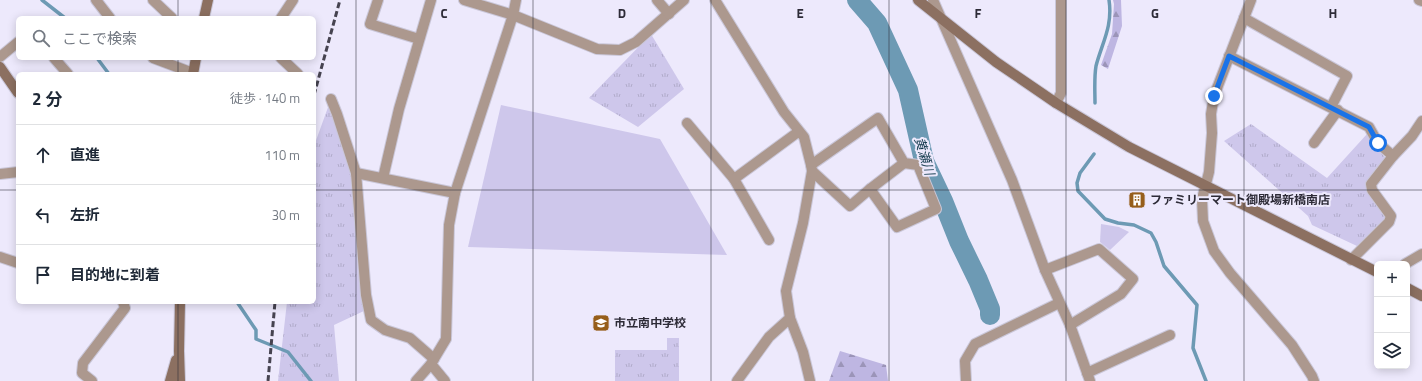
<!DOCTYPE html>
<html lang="ja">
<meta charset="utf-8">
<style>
:root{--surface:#fff;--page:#f6f6f7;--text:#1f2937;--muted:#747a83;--line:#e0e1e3}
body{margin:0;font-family:"Titillium Web","Noto Sans JP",sans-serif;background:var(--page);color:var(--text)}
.controls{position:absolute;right:12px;bottom:12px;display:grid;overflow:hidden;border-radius:6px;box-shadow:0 2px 10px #0003}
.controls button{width:36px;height:36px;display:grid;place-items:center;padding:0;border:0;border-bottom:1px solid var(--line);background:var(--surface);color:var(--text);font:20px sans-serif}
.stop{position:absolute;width:12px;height:12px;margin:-9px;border:3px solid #1a73e8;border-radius:50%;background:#fff}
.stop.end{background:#1a73e8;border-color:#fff;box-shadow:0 1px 4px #0008}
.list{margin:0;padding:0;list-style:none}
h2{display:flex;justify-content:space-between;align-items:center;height:52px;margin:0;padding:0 16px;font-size:17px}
h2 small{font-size:13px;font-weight:400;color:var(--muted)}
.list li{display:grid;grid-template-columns:26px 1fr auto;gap:12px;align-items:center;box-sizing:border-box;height:60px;padding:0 16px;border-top:1px solid var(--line)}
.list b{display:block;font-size:15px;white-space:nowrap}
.list em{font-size:13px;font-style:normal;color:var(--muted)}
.icon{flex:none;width:22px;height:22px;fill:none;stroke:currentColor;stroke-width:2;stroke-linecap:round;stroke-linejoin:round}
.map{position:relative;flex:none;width:1422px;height:381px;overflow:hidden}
.search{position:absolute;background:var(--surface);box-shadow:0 2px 10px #0003;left:16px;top:16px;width:300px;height:44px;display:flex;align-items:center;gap:10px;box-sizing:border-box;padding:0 14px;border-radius:6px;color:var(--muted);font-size:15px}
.panel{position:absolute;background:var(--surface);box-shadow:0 2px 10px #0003;left:16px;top:72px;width:300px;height:232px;border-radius:6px}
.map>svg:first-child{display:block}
.grass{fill:url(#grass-tufts)}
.forest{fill:url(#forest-firs)}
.green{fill:#cec7eb}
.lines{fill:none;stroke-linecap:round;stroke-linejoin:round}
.stream{stroke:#6d9ab4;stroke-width:3.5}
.river{stroke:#6d9ab4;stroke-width:20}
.street-casing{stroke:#cac7d9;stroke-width:12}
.secondary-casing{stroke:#cac7d9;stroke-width:12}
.street{stroke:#ac988e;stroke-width:10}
.secondary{stroke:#8c7061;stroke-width:10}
.rail{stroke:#464350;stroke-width:3;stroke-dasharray:6 3;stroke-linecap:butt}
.route{stroke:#1a73e8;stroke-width:5}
.grid{fill:none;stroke:#2d2b37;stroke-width:1;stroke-opacity:0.55}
.labels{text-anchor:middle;stroke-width:4;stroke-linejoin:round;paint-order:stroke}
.poi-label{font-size:12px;font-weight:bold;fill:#2d2b37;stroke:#ede9fc;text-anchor:start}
.water-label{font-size:13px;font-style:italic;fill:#11384b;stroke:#ede9fc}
.grid-label{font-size:13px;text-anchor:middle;font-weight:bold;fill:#2d2b37;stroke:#ede9fc;stroke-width:4;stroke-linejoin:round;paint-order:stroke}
</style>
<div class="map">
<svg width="1422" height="381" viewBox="0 0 1422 381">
<defs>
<pattern id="grass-tufts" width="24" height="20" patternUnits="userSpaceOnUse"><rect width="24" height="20" fill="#cec7eb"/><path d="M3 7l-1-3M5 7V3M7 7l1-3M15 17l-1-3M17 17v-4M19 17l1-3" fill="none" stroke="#b1abca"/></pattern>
<pattern id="forest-firs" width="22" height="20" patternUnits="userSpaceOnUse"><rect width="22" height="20" fill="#beb6e2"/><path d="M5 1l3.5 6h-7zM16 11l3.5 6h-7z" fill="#9b94b8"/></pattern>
</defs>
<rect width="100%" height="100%" fill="#ede9fc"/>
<g class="grass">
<polygon points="651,34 684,89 638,127 589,98"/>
<polygon points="331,99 352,170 366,310 334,325 339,381 278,381 287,302 314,302 314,146"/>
<polygon points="1251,124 1327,178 1367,134 1386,159 1372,190 1388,216 1385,225 1357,246 1312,225 1308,216 1224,141"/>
<polygon points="667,338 679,338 679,381 615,381 615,350 667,350"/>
</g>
<g class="forest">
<polygon points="1113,0 1121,0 1122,26 1108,69 1101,65 1112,34 1114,4"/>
<polygon points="840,351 886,365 888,381 829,381"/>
</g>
<g class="green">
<polygon points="501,105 660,139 727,255 468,247"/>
<polygon points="1101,224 1119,227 1129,232 1110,250 1100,242"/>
</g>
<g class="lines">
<g class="stream">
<polyline points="42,0 65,18"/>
<polyline points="97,58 109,74"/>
<path d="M1095,103C1095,92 1094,78 1096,66C1102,43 1113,26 1109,0"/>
<polyline points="1094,154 1080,173 1077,183 1078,191 1105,219 1118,223 1134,225 1151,233 1156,242 1164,266 1197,305 1193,348 1206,381"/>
<polyline points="237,302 256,330 256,339 288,352 311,381"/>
</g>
<polyline class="river" points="857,0 877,23 908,90 924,161 943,201 959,241 978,280 990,309 990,315"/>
<g class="street-casing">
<g id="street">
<polyline points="96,0 110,18"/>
<polyline points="153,0 172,18"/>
<polyline points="378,0 370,24 419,39"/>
<polyline points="464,0 513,15 597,49 620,50 636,42 684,0"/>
<polyline points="657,0 669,14"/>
<polyline points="715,0 784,112 804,137 811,165 812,171 803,223 786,291 790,318 769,337 737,381"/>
<polyline points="933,0 1012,180 1045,270 1070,325 1090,381"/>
<polyline points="1251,0 1214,96 1211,114 1212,133 1209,172 1202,199 1203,221 1214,251 1230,273 1292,345 1312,376 1314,381"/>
<polyline points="1419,0 1422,1"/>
<polyline points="281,18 293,0"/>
<polyline points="1244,18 1347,76 1331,107"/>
<polyline points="1229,56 1369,127 1378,143 1393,156"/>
<polyline points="0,57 18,42"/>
<polyline points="54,58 68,74"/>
<polyline points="153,58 193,73"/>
<polyline points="281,58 298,74"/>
<polyline points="331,99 337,114 356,173 366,295 371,320 385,330 410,338 434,359"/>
<polyline points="1056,103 1061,93 1061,0"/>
<polyline points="687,123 734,179 769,240"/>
<polyline points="1314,143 1338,110"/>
<polyline points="811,165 878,118 904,163 918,165 936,209 897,227 870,189"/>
<polyline points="812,171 850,206 870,189 904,163"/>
<polyline points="356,173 455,193"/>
<polyline points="0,174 18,172"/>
<polyline points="383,178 399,109 431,0"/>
<polyline points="734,179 798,132"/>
<polyline points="0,257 18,263"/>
<polyline points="1351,260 1389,222 1391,216 1372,190 1371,184 1393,156 1412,136 1422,121"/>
<polyline points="1405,264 1422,254"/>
<polyline points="1045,270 1099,249 1133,279 1121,294 1070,325"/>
<polyline points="790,318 803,352 810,381"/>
<polyline points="431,364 445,381"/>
<polyline points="1087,373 1170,335"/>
<polyline points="92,381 82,373 83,363 125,308 123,302"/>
<polyline points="416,381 431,364 446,339 449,225 455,193 513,15 516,0"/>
<polyline points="966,381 965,361 975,344 1059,303"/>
</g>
</g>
<g class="secondary-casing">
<g id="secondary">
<polyline points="918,0 996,62 1056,103 1129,147 1377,272"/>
<polyline points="204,18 208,0"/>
<polyline points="0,67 18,93"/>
<polyline points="193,74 196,58"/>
<polyline points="1407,288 1422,296"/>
<polyline points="180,302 179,351 180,381"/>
<polyline points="170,381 176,360"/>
</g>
</g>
<use href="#street" class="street"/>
<use href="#secondary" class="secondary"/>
<g class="rail">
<polyline points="314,95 340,0"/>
<polyline points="268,381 275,302"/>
</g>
</g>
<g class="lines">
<polyline class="route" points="1214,96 1229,56 1369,127 1378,143"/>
</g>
<path class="grid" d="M178,0V18M356,0V381M533,0V381M711,0V381M889,0V381M1066,0V381M1244,0V381M178,58V74M0,190H18M314,190H1422M178,302V381"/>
<defs>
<g id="building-square" transform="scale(0.9)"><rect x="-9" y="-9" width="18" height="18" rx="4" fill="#965e1a" stroke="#ede9fc"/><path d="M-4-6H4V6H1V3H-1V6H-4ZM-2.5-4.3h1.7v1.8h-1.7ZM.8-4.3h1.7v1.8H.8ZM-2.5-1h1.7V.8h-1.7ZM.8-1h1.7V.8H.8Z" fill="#fff"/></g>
<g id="school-square" transform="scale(0.9)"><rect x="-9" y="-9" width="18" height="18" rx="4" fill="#965e1a" stroke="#ede9fc"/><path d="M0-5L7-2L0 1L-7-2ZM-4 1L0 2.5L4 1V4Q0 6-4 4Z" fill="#fff"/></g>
</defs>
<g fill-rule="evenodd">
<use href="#building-square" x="1137" y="200"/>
<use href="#school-square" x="601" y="323"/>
</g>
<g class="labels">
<g class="poi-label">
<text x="1150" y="204">ファミリーマート御殿場新橋南店</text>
<text x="614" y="327">市立南中学校</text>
</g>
<g class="water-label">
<text transform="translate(925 156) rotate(73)" y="5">黄瀬川</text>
</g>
</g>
<g class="grid-label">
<text x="444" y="18">C</text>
<text x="622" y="18">D</text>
<text x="800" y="18">E</text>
<text x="978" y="18">F</text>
<text x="1155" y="18">G</text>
<text x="1333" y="18">H</text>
</g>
</svg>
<div class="controls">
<button>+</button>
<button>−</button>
<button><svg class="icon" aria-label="layers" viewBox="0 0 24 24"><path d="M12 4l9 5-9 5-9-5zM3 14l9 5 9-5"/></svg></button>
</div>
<div class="stop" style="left:1378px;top:143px"></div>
<div class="stop end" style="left:1214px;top:96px"></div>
<div class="search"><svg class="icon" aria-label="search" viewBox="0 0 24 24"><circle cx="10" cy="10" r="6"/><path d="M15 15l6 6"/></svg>ここで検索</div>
<section class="panel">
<h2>2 分<small>徒歩 · 140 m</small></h2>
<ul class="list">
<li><svg class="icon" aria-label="ahead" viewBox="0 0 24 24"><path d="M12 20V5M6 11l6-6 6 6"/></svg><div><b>直進</b></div><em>110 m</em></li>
<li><svg class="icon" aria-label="left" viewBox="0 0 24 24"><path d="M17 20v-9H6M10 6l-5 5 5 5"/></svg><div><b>左折</b></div><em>30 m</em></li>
<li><svg class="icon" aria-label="arrive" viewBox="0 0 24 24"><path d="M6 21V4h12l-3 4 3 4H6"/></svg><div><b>目的地に到着</b></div></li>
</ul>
</section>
</div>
